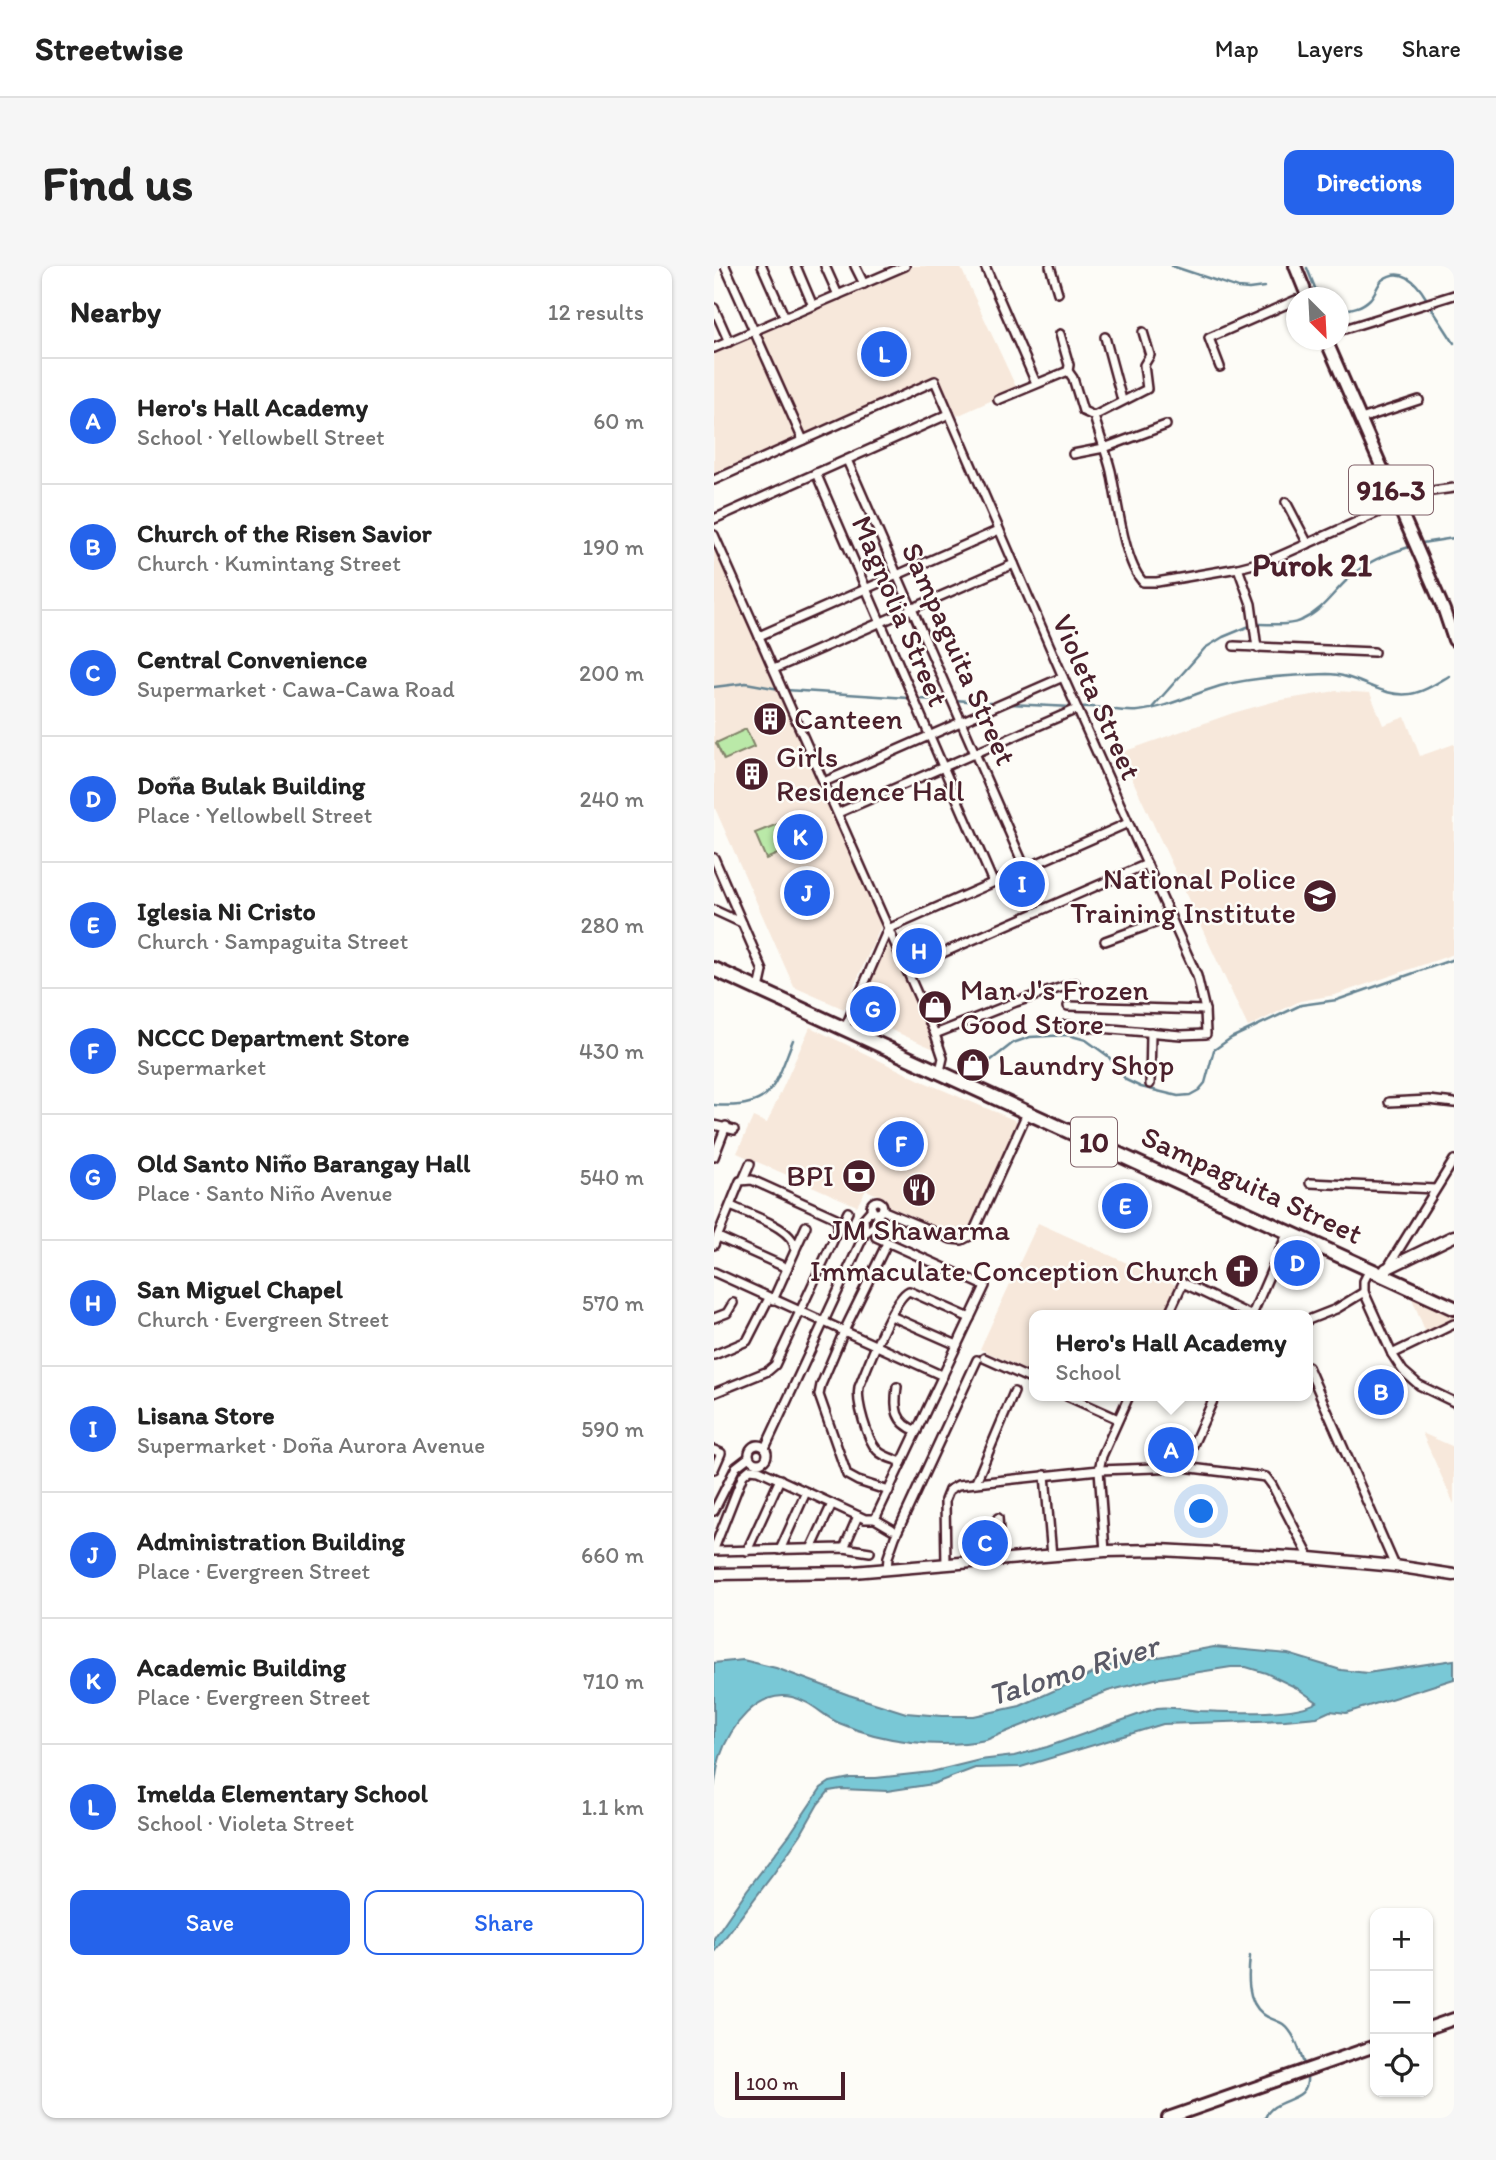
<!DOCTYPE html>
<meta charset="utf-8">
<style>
:root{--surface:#fff;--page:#f6f6f6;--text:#222;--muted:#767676;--line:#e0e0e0;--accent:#2563eb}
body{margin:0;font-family:Itim,sans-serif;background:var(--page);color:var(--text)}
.controls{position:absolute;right:21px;bottom:21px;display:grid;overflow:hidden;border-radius:14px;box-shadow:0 2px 5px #0004}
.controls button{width:63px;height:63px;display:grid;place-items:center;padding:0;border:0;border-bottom:2px solid var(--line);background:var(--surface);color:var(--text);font:35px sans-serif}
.compass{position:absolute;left:572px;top:21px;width:63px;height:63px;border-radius:50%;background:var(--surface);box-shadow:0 2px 5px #0004;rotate:156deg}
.scale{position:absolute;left:21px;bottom:18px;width:110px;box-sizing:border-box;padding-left:7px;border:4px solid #4a1f2b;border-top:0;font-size:19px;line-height:24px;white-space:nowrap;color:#4a1f2b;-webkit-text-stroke:5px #fdfcf7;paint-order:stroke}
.you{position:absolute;left:488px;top:1246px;width:24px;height:24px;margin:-18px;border:5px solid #fff;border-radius:50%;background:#1a73e8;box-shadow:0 0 0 10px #1a73e833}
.badge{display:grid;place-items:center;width:46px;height:46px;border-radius:50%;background:var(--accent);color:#fff;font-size:23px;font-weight:700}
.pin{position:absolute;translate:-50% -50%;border:4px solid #fff;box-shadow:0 2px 7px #0006}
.popup{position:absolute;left:315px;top:1044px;width:284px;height:91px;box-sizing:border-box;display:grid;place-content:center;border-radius:14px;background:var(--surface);filter:drop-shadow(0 2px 5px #0005);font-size:23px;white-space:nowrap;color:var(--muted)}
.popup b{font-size:26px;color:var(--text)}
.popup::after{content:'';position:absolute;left:50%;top:100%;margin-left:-14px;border:14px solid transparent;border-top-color:var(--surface)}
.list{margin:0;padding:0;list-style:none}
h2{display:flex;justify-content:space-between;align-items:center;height:91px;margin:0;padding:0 28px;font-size:30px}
h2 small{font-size:23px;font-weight:400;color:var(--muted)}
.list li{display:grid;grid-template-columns:46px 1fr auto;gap:21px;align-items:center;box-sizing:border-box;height:126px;padding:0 28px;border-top:2px solid var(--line)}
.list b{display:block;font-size:26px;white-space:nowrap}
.list p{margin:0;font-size:23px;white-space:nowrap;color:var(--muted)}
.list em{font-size:23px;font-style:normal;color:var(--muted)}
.actions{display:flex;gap:14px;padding:21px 28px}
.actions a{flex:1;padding:16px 0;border:2px solid var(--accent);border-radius:14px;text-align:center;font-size:24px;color:var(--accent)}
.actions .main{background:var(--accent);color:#fff}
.icon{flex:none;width:38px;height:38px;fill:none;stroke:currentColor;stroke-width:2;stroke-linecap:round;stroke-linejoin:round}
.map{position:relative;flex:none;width:740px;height:1852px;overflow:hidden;border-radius:14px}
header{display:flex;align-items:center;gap:42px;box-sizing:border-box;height:98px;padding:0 35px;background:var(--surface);border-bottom:2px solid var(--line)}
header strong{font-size:33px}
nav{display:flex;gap:38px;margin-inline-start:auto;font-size:24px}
.intro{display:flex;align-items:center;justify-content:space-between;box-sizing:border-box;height:168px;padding:0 42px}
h1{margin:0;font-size:49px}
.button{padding:18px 32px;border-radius:14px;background:var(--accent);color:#fff;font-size:24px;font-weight:700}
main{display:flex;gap:42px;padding:0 42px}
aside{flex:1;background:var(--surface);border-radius:14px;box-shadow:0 2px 5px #0004}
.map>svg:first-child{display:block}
.built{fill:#f7e8db}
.green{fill:#bae9a8;stroke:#82846a;stroke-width:2}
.water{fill:#79c8d6;stroke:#668492;stroke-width:2}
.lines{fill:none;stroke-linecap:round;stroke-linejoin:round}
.stream{stroke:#668492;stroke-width:2.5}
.street-casing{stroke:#4a1f2b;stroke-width:12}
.secondary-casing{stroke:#4a1f2b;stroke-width:15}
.primary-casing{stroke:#4a1f2b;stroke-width:16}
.highway-casing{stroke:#4a1f2b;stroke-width:18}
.street{stroke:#fdfcf7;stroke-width:7}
.secondary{stroke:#fdfcf7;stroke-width:10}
.primary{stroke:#fdfcf7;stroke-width:10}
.highway{stroke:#fdfcf7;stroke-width:12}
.labels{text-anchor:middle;stroke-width:5;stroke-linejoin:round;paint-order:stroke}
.shield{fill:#fdfcf7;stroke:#806168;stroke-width:2}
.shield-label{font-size:28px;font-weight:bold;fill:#4a1f2b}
.street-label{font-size:30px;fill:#4a1f2b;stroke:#fdfcf7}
.poi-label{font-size:30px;fill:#4a1f2b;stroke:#fdfcf7;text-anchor:start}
.neighbourhood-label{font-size:32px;font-weight:bold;fill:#4a1f2b;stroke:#fdfcf7}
.water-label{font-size:32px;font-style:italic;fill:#5a5a67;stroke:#fdfcf7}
</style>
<header>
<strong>Streetwise</strong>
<nav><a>Map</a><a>Layers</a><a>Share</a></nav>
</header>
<div class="intro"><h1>Find us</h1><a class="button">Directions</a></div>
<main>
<aside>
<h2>Nearby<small>12 results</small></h2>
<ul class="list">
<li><span class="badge">A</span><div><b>Hero's Hall Academy</b><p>School · Yellowbell Street</p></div><em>60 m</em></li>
<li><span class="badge">B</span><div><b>Church of the Risen Savior</b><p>Church · Kumintang Street</p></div><em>190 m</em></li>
<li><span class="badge">C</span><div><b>Central Convenience</b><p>Supermarket · Cawa-Cawa Road</p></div><em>200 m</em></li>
<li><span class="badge">D</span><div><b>Doña Bulak Building</b><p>Place · Yellowbell Street</p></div><em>240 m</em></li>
<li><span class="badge">E</span><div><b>Iglesia Ni Cristo</b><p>Church · Sampaguita Street</p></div><em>280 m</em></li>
<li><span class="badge">F</span><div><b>NCCC Department Store</b><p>Supermarket</p></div><em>430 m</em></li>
<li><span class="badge">G</span><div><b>Old Santo Niño Barangay Hall</b><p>Place · Santo Niño Avenue</p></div><em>540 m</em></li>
<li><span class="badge">H</span><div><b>San Miguel Chapel</b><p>Church · Evergreen Street</p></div><em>570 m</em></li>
<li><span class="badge">I</span><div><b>Lisana Store</b><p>Supermarket · Doña Aurora Avenue</p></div><em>590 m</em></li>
<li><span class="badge">J</span><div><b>Administration Building</b><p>Place · Evergreen Street</p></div><em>660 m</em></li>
<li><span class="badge">K</span><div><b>Academic Building</b><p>Place · Evergreen Street</p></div><em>710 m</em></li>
<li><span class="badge">L</span><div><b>Imelda Elementary School</b><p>School · Violeta Street</p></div><em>1.1 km</em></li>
</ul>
<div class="actions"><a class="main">Save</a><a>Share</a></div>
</aside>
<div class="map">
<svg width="740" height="1852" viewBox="0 0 740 1852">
<rect width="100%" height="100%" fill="#fdfcf7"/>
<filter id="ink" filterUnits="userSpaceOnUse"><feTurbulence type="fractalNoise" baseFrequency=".0143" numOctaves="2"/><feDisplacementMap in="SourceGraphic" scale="14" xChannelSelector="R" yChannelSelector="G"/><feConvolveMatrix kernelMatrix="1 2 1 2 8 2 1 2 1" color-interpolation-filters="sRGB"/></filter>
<g filter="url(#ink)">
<g class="built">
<polygon points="200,0 246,0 303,123 243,150 224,109 89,169 45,68"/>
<polygon points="38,70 83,171 0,210 0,87"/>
<polygon points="0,281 167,660 130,743 80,721 0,540"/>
<polygon points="622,425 656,427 669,459 691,451 706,490 740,478 740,688 621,729 586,735 534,761 406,487 519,447 562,435"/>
<polygon points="174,673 217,769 220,783 142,748"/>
<polygon points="96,761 210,816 305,856 256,959 248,967 237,967 176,941 171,932 152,924 143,940 23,887 39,851 53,857"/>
<polygon points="324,957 462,1019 448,1049 321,1049 320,1108 266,1083"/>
<polygon points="697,1030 740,1050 740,1054 712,1067"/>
<polygon points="708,1167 740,1181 740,1238"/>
</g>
<g class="green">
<polygon points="32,463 40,481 10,494 2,477"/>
<polygon points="69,556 80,581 52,593 41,567"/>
</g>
<path class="water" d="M500,1381L574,1388L627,1404L653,1407L740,1394V1413L632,1447L616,1445L603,1451L571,1454L449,1458L307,1501L261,1502L219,1518L173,1525L127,1523L115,1525L104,1538L87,1568L60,1607L0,1686V1672L33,1624L76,1568L107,1522L116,1516L136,1512H162L217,1506L266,1494L300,1490L333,1481L443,1442C458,1440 471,1444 486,1445C514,1446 581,1450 603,1436L583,1422L552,1407L532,1401H517L441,1413L394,1425L272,1474C225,1483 169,1476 125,1457C109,1450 97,1435 78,1431C43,1424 16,1461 6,1491C3,1501 2,1512 0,1522V1397L29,1394L62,1402L135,1429L192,1447L228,1450H260L306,1440L395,1400Z"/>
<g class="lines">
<g class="stream">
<polyline points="458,0 524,22 535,23 550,21"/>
<polyline points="593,2 605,32"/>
<polyline points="718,43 740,77"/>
<path d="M624,45C636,43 647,42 656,33C661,28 663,20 668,14C687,0 702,15 712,32"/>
<polyline points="708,277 740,272"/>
<path d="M545,358C559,358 576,360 588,354C608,345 618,328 633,314C650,296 673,288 695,281"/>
<polyline points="0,421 32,417 65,423"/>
<polyline points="72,424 194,432"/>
<polyline points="203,433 232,434"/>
<polyline points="241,434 265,436"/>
<polyline points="274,437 284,437"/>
<polyline points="296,438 358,441"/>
<path d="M365,441C386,439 404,447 424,445C452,442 479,428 506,420C540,411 578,409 613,408C643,408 667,432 696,428C710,426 723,417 735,410"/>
<polyline points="437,443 491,382 509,371 538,359"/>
<polyline points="262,811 276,795 299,777 316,771 354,769 372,774 394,790 412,814 427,821 464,830 476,829 485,824 491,817 500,784 517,772 587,739 623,734 740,693"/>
<path d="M0,839C59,844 60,821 79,774"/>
<path d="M536,1690C534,1709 532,1735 549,1748C555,1753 563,1754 569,1758C581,1767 585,1784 590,1798"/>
<path d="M551,1852C560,1829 596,1839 593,1810"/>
</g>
<g class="street-casing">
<g id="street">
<polyline points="11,0 89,174"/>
<polyline points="48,0 71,52"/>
<polyline points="82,0 99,40"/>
<polyline points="111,0 124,29"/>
<polyline points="141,0 150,18"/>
<polyline points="271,0 322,117"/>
<polyline points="336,0 344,27"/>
<polyline points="0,42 15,76"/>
<polyline points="624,65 740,29"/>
<path d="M346,68L355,99L354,105L359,112L369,145L380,150L382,157C387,173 393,189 397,205C403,233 410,297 429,316H443L524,302L559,293L683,238"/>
<polyline points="391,71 408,134"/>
<polyline points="0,82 191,0"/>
<polyline points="506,101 495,72 582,34"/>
<polyline points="284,134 354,105"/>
<polyline points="380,150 433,123 430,99 436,89 429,66"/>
<polyline points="647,153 705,134"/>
<polyline points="359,188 390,182 452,159"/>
<polyline points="133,194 311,602"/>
<polyline points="102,207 279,616"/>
<polyline points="0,214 221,115 349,411 483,710 491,744 492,768 467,769 351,759"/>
<polyline points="680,230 740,222"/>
<polyline points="572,236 594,278"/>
<polyline points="0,253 235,148"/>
<polyline points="0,269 221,768 229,792 226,805"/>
<polyline points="524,302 537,338 543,382"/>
<polyline points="45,370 285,264"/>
<polyline points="520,380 660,386"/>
<polyline points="60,403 300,298"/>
<polyline points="110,516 349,411"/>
<polyline points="124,547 363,443"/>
<polyline points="0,592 49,705 45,723"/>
<polyline points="0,644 28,657"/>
<polyline points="391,675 457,651"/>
<polyline points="192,703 433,598"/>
<polyline points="354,740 491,744"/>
<polyline points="131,762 174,663 414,557"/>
<polyline points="221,768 302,736 361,717"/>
<polyline points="436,818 437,766"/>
<polyline points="675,836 715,834 740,837"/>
<polyline points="0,859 20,864"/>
<polyline points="0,891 12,860"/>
<polyline points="29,914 36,898"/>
<polyline points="596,917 721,923"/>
<circle cx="163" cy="941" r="6"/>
<path d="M17,940C35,949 83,962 81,985L59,1034"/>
<polyline points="168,944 237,973 248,974 258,969 314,845"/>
<polyline points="126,962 134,946"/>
<polyline points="151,967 150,952 158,943"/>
<polyline points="4,971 73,1002"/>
<polyline points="173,977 130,1065 107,1119 105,1129 133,1209 144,1215 175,1225"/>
<polyline points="0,979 26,915 38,914 122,952 125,962 61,1099 54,1105 0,1127"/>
<polyline points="82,982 92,960"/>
<polyline points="674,1001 740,894"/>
<polyline points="656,1003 650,1015 650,1026 678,1088 689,1105 705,1119 740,1136"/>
<polyline points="0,1006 229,1110"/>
<polyline points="454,1049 469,1017 536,1049"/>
<polyline points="538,1049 574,966"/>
<polyline points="177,1050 243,1079"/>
<polyline points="0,1052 13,1047 19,1037"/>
<polyline points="594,1054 622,1043 650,1026"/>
<polyline points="678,1088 740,1058"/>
<polyline points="0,1089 33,1075 55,1032"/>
<polyline points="270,1092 321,1115"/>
<polyline points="594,1101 681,1300"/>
<path d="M183,1121C180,1142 181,1157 203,1165"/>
<polyline points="353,1130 404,1153"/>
<circle cx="44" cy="1188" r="9"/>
<polyline points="51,1182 151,967 160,960 165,947"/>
<polyline points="0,1184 7,1187 0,1203"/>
<path d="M188,1196C180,1193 169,1191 163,1184C153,1173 142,1136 145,1121C153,1102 179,1032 195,1025L256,1052"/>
<polyline points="469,1201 501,1130"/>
<polyline points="331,1209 338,1290"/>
<polyline points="262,1216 300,1126"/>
<polyline points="0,1245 22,1201 35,1191"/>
<polyline points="284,1252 287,1294"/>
<polyline points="161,1253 271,1020 162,971"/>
<polyline points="130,1282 144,1250"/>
<polyline points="0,1283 29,1209 36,1203 45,1204 151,1253 161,1253 178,1263"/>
<polyline points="97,1283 118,1238"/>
<polyline points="66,1284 92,1226"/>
<polyline points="0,1285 130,1282 156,1286"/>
<polyline points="33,1285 66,1213"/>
<polyline points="391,1285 385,1204 388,1190 415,1130"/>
<polyline points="232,1299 231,1234 235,1224 244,1219 385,1204 469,1201 552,1211 558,1219 596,1292"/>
<polyline points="173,1304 174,1291 181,1271 263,1094"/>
</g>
</g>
<g class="secondary-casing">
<g id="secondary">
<polyline points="669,1008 672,1003 740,970"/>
<polyline points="0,1308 139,1306 391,1285 446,1284 596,1292 681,1300 740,1309"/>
</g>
</g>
<g class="primary-casing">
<g id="primary">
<polyline points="581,0 594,32"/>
<polyline points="612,74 730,344 740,374"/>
<polyline points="714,1762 740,1753"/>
<polyline points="454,1852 661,1780"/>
</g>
</g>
<g class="highway-casing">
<polyline id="highway" points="0,703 740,1042"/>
</g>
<use href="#street" class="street"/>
<use href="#secondary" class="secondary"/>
<use href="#primary" class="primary"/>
<use href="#highway" class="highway"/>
</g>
</g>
<defs>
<g id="building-disc" transform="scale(1.75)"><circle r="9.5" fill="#4a1f2b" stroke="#fdfcf7"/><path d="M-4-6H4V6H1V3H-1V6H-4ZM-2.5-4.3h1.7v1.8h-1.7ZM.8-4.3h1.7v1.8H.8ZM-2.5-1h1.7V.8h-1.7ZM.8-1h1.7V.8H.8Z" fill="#fff"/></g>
<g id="university-disc" transform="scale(1.75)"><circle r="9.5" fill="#4a1f2b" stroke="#fdfcf7"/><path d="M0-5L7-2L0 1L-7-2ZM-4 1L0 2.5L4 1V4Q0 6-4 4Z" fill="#fff"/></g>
<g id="shop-disc" transform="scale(1.75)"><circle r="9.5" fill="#4a1f2b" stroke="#fdfcf7"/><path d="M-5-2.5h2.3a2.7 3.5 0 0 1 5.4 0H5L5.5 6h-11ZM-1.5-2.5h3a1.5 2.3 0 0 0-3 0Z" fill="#fff"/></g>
<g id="bank-disc" transform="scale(1.75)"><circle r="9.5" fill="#4a1f2b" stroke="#fdfcf7"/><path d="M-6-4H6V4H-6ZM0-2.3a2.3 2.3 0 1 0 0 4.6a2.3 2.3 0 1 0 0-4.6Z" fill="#fff"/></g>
<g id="restaurant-disc" transform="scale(1.75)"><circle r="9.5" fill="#4a1f2b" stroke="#fdfcf7"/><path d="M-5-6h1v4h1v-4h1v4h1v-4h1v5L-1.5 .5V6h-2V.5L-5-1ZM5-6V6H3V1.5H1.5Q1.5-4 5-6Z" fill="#fff"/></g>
<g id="church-disc" transform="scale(1.75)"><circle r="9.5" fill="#4a1f2b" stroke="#fdfcf7"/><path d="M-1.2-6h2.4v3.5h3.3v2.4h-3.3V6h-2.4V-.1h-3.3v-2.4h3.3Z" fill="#fff"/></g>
</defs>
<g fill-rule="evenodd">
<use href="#building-disc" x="56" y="453"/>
<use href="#building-disc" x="38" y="508"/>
<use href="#university-disc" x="606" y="630"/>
<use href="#shop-disc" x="221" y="741"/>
<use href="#shop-disc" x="259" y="799"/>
<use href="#bank-disc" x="145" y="910"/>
<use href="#restaurant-disc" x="205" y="924"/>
<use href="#church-disc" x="528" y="1005"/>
</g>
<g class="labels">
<g class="shield">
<rect x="635" y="199.5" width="84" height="49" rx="5"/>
<rect x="357" y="851.5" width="46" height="49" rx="5"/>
</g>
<g class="shield-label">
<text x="677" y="234">916-3</text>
<text x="380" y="886">10</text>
</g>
<g class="street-label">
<text transform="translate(186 345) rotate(67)" y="10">Magnolia Street</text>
<text transform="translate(245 388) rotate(66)" y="10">Sampaguita Street</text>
<text transform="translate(383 431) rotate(66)" y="10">Violeta Street</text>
<text transform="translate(538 919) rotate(25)" y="10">Sampaguita Street</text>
</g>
<g class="poi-label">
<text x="80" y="463">Canteen</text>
<text x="62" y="501">Girls<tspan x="62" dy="34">Residence Hall</tspan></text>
<text x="582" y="623" text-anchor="end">National Police<tspan x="582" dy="34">Training Institute</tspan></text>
<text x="246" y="734">Man J's Frozen<tspan x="246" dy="34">Good Store</tspan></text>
<text x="284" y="809">Laundry Shop</text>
<text x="120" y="920" text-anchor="end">BPI</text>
<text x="205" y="974" text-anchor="middle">JM Shawarma</text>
<text x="504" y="1015" text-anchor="end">Immaculate Conception Church</text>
</g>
<g class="neighbourhood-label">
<text x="598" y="310">Purok 21</text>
</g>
<g class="water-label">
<text transform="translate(359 1404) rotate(-17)" y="11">Talomo River</text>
</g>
</g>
</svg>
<div class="controls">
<button>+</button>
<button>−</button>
<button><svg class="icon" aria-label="locate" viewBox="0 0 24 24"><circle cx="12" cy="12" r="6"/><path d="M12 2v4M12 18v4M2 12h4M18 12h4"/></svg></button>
</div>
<svg class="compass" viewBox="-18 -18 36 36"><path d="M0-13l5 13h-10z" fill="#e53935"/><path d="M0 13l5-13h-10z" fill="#767676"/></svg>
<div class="scale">100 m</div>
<div class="you"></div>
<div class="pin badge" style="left:457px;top:1184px">A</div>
<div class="popup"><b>Hero's Hall Academy</b>School</div>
<div class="pin badge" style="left:667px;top:1126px">B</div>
<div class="pin badge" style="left:271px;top:1277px">C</div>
<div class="pin badge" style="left:583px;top:997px">D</div>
<div class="pin badge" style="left:411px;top:940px">E</div>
<div class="pin badge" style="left:187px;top:878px">F</div>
<div class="pin badge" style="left:159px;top:743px">G</div>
<div class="pin badge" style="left:205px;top:685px">H</div>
<div class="pin badge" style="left:308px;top:618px">I</div>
<div class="pin badge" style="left:93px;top:627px">J</div>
<div class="pin badge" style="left:86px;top:571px">K</div>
<div class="pin badge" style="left:170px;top:88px">L</div>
</div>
</main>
